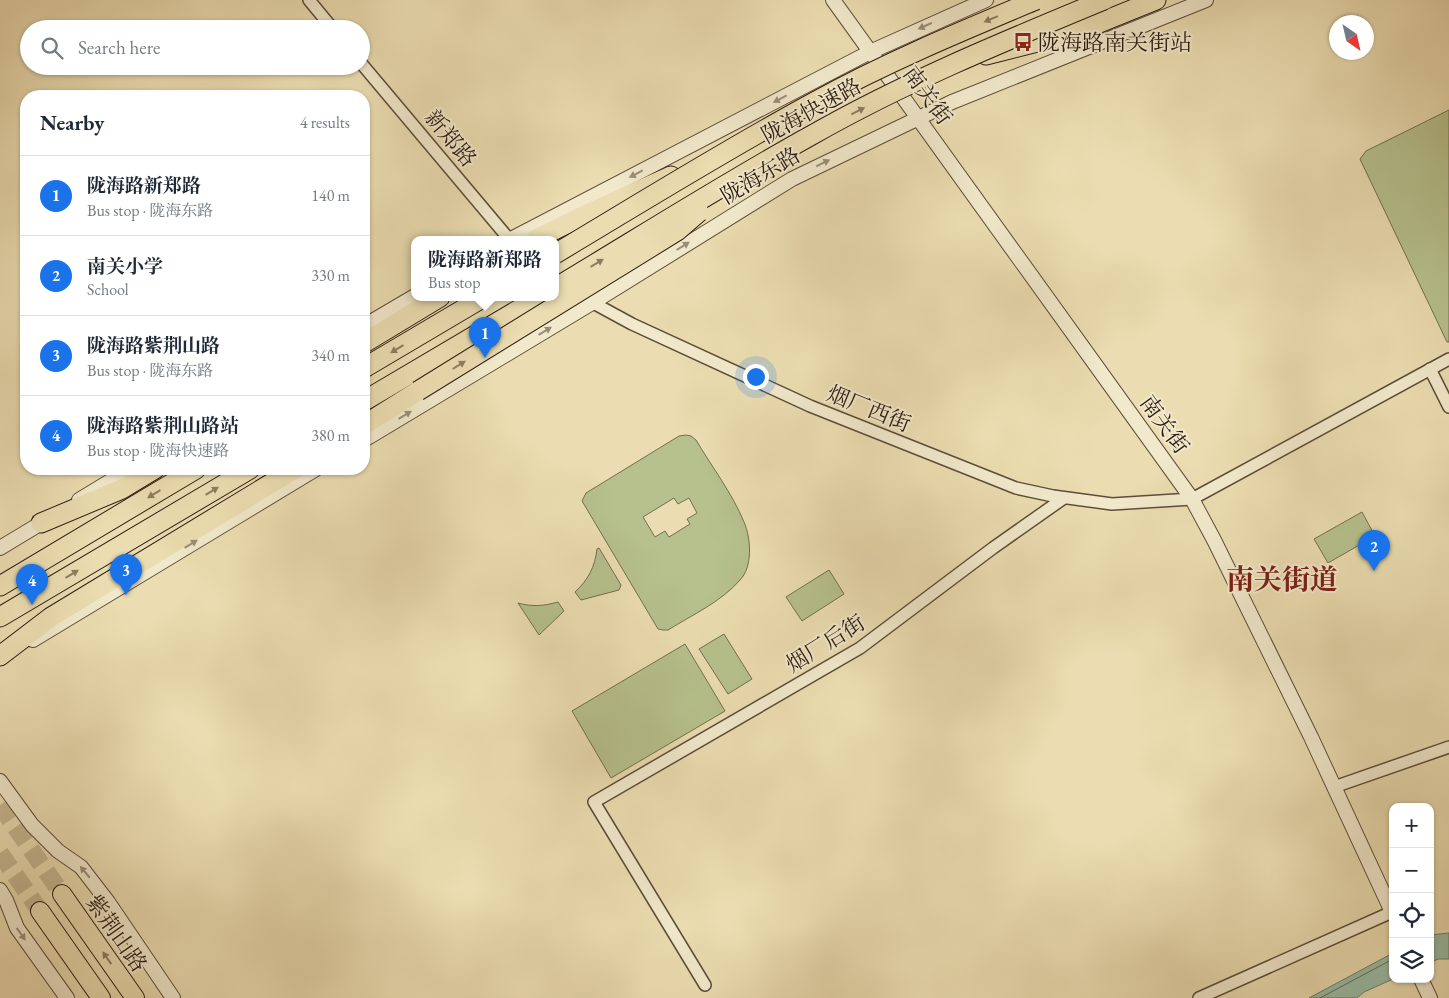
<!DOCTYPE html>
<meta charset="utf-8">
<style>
:root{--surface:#fff;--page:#f6f6f7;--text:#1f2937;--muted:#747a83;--line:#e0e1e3;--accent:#1a73e8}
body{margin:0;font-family:"EB Garamond","Noto Serif SC",serif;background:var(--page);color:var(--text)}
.controls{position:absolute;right:15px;bottom:15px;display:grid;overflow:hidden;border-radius:10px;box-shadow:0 1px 4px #0004}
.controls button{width:45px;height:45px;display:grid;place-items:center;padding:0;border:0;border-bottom:1px solid var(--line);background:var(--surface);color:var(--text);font:25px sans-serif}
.compass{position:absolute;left:1329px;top:15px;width:45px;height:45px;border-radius:50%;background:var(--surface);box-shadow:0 1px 4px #0004;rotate:146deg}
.you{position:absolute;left:755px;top:376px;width:18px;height:18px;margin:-12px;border:4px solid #fff;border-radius:50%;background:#1a73e8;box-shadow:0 0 0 8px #1a73e833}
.badge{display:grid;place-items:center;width:32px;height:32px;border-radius:50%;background:var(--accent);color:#fff;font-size:16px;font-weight:700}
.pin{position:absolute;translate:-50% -41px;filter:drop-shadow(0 1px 2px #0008)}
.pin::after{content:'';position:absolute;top:26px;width:18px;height:15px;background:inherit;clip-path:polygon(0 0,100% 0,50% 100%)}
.popup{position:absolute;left:411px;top:236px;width:148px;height:65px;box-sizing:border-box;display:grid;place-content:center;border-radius:10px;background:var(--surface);filter:drop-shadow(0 1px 4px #0005);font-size:16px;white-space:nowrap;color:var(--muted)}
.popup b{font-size:19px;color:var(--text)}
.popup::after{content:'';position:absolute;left:50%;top:100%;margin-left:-10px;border:10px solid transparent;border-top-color:var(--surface)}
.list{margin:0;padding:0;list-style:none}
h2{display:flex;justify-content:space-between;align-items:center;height:65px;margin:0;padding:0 20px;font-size:21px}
h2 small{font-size:16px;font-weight:400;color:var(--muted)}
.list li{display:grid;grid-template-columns:32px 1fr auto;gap:15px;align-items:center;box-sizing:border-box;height:80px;padding:0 20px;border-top:1px solid var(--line)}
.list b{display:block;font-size:19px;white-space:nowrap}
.list p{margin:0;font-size:16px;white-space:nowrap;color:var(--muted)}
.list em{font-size:16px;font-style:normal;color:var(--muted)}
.icon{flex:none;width:28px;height:28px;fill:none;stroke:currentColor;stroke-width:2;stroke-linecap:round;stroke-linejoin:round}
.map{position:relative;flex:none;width:1449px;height:998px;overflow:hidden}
.search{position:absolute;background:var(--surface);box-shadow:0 1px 4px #0004;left:20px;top:20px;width:350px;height:55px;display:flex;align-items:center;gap:12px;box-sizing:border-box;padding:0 18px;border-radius:28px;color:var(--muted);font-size:19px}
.panel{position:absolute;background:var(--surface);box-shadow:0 1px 4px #0004;left:20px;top:90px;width:350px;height:385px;border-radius:20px}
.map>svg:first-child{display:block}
.green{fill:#b6c18d;stroke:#726f50;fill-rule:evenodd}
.water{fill:#99bda6;stroke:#6e7d6b}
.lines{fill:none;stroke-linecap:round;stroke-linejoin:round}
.shore{stroke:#636d5c;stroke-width:1}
.primary-tunnel{stroke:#c5b791;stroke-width:18;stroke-dasharray:18 9;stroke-linecap:butt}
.minor-casing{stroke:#5c4d3a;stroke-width:14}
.tertiary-casing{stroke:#5c4d3a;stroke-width:16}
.primary-casing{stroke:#2d1d13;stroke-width:20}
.trunk-casing{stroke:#2d1d13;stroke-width:21}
.minor{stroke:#f2e9cc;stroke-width:11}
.tertiary{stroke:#f2e9cc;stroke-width:14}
.primary{stroke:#ebddb1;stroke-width:18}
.trunk{stroke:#ebddb1;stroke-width:19}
.trunk-bridge-casing{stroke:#2d1d13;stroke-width:21;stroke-linecap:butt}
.trunk-bridge{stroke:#ebddb1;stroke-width:19}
.oneway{fill:#8c7d62}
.oneway2{fill:#998d79}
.labels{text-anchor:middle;stroke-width:4;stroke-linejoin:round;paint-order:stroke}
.poi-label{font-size:22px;fill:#2d1d13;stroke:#f2e9cc;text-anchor:start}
.street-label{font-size:22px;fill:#2d1d13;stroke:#f2e9cc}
.district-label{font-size:28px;font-weight:bold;fill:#7a1f14;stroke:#f2e9cc}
</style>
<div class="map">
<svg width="1449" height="998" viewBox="0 0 1449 998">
<rect width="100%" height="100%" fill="#ebddb1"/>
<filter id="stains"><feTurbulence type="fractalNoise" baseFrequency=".004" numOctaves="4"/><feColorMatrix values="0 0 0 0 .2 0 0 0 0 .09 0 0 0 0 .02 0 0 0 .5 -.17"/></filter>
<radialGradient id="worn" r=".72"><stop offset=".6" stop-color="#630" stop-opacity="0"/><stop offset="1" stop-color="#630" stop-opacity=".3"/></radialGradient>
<g class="green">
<polygon points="1449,110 1449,342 1447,342 1360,159 1366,151"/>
<path d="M686,435L691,436L696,440C712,467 732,493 744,522C751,538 753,567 740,580C721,602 692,615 668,630H663L658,629L582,501L586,493L679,436ZM674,498L678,504L689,498L697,513L687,519L690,524L669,537L665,531L655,537L643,517Z"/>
<polygon points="1362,512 1375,536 1328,563 1314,539"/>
<path d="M599,548L621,585L619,590L581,600L575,592C588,580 595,567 597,549Z"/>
<polygon points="829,570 844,594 802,621 786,597"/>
<path d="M558,602L564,611L539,635L518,603C532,607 544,606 558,602Z"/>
<polygon points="724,634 752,679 728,694 699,649"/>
<polygon points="685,644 725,711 611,778 572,711"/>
</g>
<g class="water">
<polygon points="1449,933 1449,959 1438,959 1430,963 1430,935"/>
<polygon points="1393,953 1393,979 1364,992 1357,998 1309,998"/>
</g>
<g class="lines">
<polyline class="shore" points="1320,998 1393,959"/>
<g class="primary-tunnel">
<polyline points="0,805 62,894"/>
<polyline points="0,853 40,911"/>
</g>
<g class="minor-casing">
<g id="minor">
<polyline points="309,0 333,29"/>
<polyline points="361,63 509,239"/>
<polyline points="586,299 632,324 810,406 1016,488 1053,496 1112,504 1192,499 1449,359"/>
<polyline points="1430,369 1449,407"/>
<polyline points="1334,787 1449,747"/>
<polyline points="705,985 594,802 860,648 993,548 1064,498"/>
<polyline points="1199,998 1392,912"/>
</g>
</g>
<g class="tertiary-casing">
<g id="tertiary">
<polyline points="833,0 1192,499 1214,540 1311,737 1393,914"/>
<polyline points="511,239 870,52 986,0"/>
<polyline points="364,326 415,296"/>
<polyline points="364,440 592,303 792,179 952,102 1206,0"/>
<polyline points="79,500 130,469"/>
<polyline points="0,548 48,519"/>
<polyline points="33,640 316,469"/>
<polyline points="0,781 32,825 58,851 81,867 108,902 173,998"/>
<polyline points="0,890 6,900 17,928 67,998"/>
<polyline points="1421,979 1430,998"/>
</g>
</g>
<g class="primary-casing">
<g id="primary">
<polyline points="62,894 135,998"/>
<polyline points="40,911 101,998"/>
</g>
</g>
<g class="trunk-casing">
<g id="trunk">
<polyline points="986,55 1077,32 1156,0"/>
<polyline points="536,239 585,215 671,176"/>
<polyline points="364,343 440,297"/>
<polyline points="364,368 484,297"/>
<polyline points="364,401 540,297"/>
<polyline points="364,425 418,391"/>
<polyline points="41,523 122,489 155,469"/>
<polyline points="0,586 196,469"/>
<polyline points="0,617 250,469"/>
<polyline points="0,656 51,617 295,469"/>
</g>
</g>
<use href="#minor" class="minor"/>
<use href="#tertiary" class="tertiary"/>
<use href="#primary" class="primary"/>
<use href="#trunk" class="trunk"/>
<g class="trunk-bridge-casing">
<g id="trunk-bridge">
<path d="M555,254C642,202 727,149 816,101C887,62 962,31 1036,0"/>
<path d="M555,288C640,237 725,183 812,135C905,82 1005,41 1104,0"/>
<polyline points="418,391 677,231 699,212"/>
</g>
</g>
<use href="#trunk-bridge" class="trunk-bridge"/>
</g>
<defs><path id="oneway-solid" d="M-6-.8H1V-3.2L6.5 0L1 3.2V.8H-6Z" transform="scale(1.25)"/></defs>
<g class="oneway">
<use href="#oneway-solid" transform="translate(991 19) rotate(157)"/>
<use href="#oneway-solid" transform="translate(858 111) rotate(-27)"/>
<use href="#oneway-solid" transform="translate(597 263) rotate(-31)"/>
<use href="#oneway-solid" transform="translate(397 349) rotate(149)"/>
<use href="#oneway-solid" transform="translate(459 365) rotate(-32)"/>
<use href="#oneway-solid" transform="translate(212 491) rotate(-31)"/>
<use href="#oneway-solid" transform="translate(154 494) rotate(149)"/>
<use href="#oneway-solid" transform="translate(72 574) rotate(-31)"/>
<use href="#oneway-solid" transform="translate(107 958) rotate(-125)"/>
</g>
<g class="oneway2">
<use href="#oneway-solid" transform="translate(925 26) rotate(156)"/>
<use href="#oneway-solid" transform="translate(780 99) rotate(152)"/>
<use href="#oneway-solid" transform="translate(823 163) rotate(-26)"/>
<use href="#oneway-solid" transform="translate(636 174) rotate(152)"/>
<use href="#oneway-solid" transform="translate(683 246) rotate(-32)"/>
<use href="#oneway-solid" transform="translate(545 331) rotate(-31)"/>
<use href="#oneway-solid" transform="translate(405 415) rotate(-31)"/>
<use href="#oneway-solid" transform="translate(191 544) rotate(-31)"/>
<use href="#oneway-solid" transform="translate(85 872) rotate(-130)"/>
<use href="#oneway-solid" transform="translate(21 934) rotate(55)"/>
</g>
<defs>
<g id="bus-bare" transform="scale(1.5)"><path d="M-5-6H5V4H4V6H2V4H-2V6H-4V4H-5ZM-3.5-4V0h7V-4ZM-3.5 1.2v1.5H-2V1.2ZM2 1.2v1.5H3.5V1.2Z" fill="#8f2418" stroke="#f2e9cc" stroke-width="2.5" paint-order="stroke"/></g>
</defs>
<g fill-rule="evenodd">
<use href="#bus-bare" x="1023" y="42"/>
</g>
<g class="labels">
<g class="poi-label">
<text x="1038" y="50">陇海路南关街站</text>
</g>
<g class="street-label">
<text transform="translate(928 95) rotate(54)" y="8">南关街</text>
<text transform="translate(811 110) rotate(-29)" y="8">陇海快速路</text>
<text transform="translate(451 138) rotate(50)" y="8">新郑路</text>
<text transform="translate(760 175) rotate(-31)" y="8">陇海东路</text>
<text transform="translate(869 408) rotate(22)" y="8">烟厂西街</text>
<text transform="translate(1165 424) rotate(54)" y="8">南关街</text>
<text transform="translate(825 643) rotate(-32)" y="8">烟厂后街</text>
<text transform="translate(117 933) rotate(55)" y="8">紫荆山路</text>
</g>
<g class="district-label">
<text x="1282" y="589">南关街道</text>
</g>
</g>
<rect width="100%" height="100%" filter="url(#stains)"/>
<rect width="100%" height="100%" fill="url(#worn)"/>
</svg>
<div class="controls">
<button>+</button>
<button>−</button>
<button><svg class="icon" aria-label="locate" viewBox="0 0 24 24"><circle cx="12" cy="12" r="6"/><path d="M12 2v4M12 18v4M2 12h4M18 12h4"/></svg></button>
<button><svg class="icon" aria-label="layers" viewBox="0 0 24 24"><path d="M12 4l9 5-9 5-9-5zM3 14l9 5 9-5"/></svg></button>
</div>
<svg class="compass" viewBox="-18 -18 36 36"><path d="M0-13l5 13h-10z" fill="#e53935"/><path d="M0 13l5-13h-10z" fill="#747a83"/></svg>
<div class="you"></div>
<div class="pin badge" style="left:485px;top:358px">1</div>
<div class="popup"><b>陇海路新郑路</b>Bus stop</div>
<div class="pin badge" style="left:1374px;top:571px">2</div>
<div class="pin badge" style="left:126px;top:595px">3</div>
<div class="pin badge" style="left:32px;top:605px">4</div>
<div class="search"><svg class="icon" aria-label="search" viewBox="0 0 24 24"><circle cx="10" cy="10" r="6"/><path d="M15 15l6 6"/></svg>Search here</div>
<section class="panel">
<h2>Nearby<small>4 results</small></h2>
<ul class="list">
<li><span class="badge">1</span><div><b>陇海路新郑路</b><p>Bus stop · 陇海东路</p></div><em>140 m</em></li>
<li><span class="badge">2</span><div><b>南关小学</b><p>School</p></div><em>330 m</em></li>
<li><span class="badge">3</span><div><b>陇海路紫荆山路</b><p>Bus stop · 陇海东路</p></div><em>340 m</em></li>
<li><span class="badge">4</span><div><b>陇海路紫荆山路站</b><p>Bus stop · 陇海快速路</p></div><em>380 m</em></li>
</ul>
</section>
</div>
